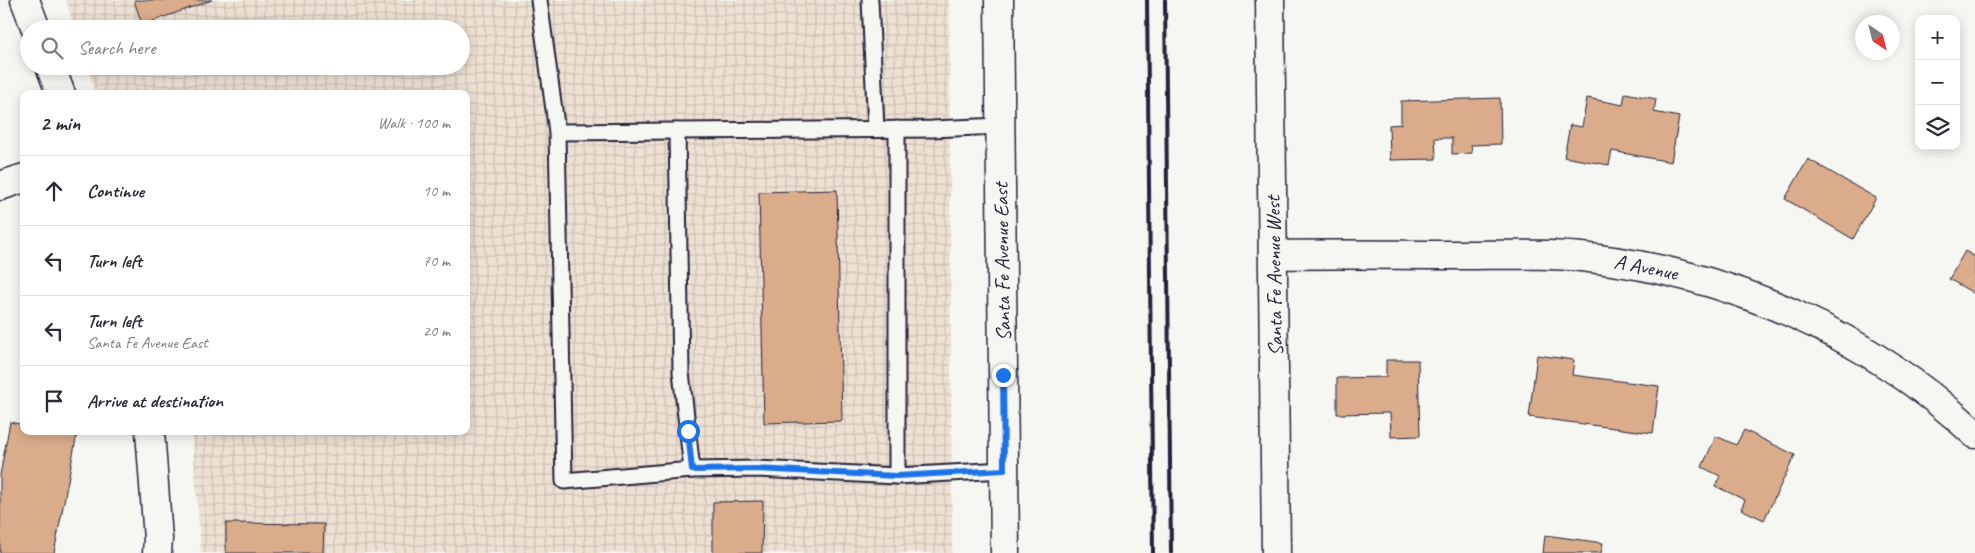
<!DOCTYPE html>
<meta charset="utf-8">
<style>
:root{--surface:#fff;--page:#f2f2f3;--text:#2b2b33;--muted:#7c7c81;--line:#e1e1e2}
body{margin:0;font-family:Caveat,sans-serif;background:var(--page);color:var(--text)}
.controls{position:absolute;right:15px;top:15px;display:grid;overflow:hidden;border-radius:10px;box-shadow:0 2px 12px #0003}
.controls button{width:45px;height:45px;display:grid;place-items:center;padding:0;border:0;border-bottom:1px solid var(--line);background:var(--surface);color:var(--text);font:25px sans-serif}
.compass{position:absolute;left:1855px;top:15px;width:45px;height:45px;border-radius:50%;background:var(--surface);box-shadow:0 2px 12px #0003;rotate:145deg}
.stop{position:absolute;width:15px;height:15px;margin:-11px;border:4px solid #1a73e8;border-radius:50%;background:#fff}
.stop.end{background:#1a73e8;border-color:#fff;box-shadow:0 1px 5px #0008}
.list{margin:0;padding:0;list-style:none}
h2{display:flex;justify-content:space-between;align-items:center;height:65px;margin:0;padding:0 20px;font-size:21px}
h2 small{font-size:16px;font-weight:400;color:var(--muted)}
.list li{display:grid;grid-template-columns:32px 1fr auto;gap:15px;align-items:center;box-sizing:border-box;height:70px;padding:0 20px;border-top:1px solid var(--line)}
.list b{display:block;font-size:19px;white-space:nowrap}
.list p{margin:0;font-size:16px;white-space:nowrap;color:var(--muted)}
.list em{font-size:16px;font-style:normal;color:var(--muted)}
.icon{flex:none;width:28px;height:28px;fill:none;stroke:currentColor;stroke-width:2;stroke-linecap:round;stroke-linejoin:round}
.map{position:relative;flex:none;width:1975px;height:553px;overflow:hidden}
.search{position:absolute;background:var(--surface);box-shadow:0 2px 12px #0003;left:20px;top:20px;width:450px;height:55px;display:flex;align-items:center;gap:12px;box-sizing:border-box;padding:0 18px;border-radius:28px;color:var(--muted);font-size:19px}
.panel{position:absolute;background:var(--surface);box-shadow:0 2px 12px #0003;left:20px;top:90px;width:450px;height:345px;border-radius:10px}
.map>svg:first-child{display:block}
.industrial{fill:url(#industrial-grid)}
.building{fill:#daac8b;stroke:#22223b}
.lines{fill:none;stroke-linecap:round;stroke-linejoin:round}
.lane-casing{stroke:#22223b;stroke-width:19}
.street-casing{stroke:#22223b;stroke-width:31}
.lane{stroke:#f6f6f2;stroke-width:15}
.street{stroke:#f6f6f2;stroke-width:28}
.rail{stroke:#22223b;stroke-width:4}
.route{stroke:#1a73e8;stroke-width:6}
.labels{text-anchor:middle;stroke-width:5;stroke-linejoin:round;paint-order:stroke}
.street-label{font-size:21px;fill:#22223b;stroke:#f6f6f2}
</style>
<div class="map">
<svg width="1975" height="553" viewBox="0 0 1975 553">
<defs>
<pattern id="industrial-grid" width="8" height="8" patternUnits="userSpaceOnUse" patternTransform="scale(1.25)"><rect width="8" height="8" fill="#eee0d3"/><path d="M0 4h8M4 0v8" fill="none" stroke="#ccc0b6"/></pattern>
</defs>
<rect width="100%" height="100%" fill="#f6f6f2"/>
<filter id="ink" filterUnits="userSpaceOnUse"><feTurbulence type="fractalNoise" baseFrequency=".02" numOctaves="2"/><feDisplacementMap in="SourceGraphic" scale="10" xChannelSelector="R" yChannelSelector="G"/><feConvolveMatrix kernelMatrix="1 2 1 2 8 2 1 2 1" color-interpolation-filters="sRGB"/></filter>
<g filter="url(#ink)">
<polygon class="industrial" points="66,0 949,0 952,553 201,553 192,431 466,431 466,94 96,94 87,66 461,66 461,29 75,29"/>
<g class="building">
<polygon points="134,0 212,0 142,25"/>
<polygon points="1625,93 1656,99 1654,112 1679,117 1671,162 1612,151 1609,165 1564,157 1570,125 1582,127 1587,98 1623,105"/>
<polygon points="1500,98 1501,144 1471,145 1472,153 1452,154 1452,138 1435,138 1436,159 1390,160 1389,125 1401,124 1401,101"/>
<polygon points="1808,159 1876,198 1853,239 1785,199"/>
<polygon points="837,190 842,421 764,423 759,192"/>
<polygon points="1965,251 1975,257 1975,294 1949,279"/>
<polygon points="1537,355 1574,360 1572,375 1659,386 1653,433 1529,417"/>
<polygon points="1386,360 1418,360 1420,436 1391,437 1390,413 1337,414 1337,378 1386,377"/>
<polygon points="10,422 24,425 24,431 59,431 77,434 54,553 0,553 0,475"/>
<polygon points="1744,430 1795,455 1764,520 1741,509 1745,500 1715,486 1720,476 1702,467 1716,436 1736,445"/>
<polygon points="763,501 762,553 713,553 713,502"/>
<polygon points="226,523 324,524 323,553 226,553"/>
<polygon points="1545,535 1603,543 1601,553 1543,553"/>
</g>
<g class="lines">
<g class="lane-casing">
<g id="lane">
<polyline points="539,0 557,132 932,129 1000,126"/>
<polyline points="870,0 876,129"/>
<polyline points="897,129 897,476 1004,470"/>
<polyline points="677,131 681,372 692,470 757,469 897,476"/>
<polyline points="557,132 564,481 692,470"/>
</g>
</g>
<g class="street-casing">
<g id="street">
<polyline points="25,0 36,29"/>
<polyline points="999,0 1005,553"/>
<polyline points="1270,0 1276,553"/>
<polyline points="50,66 61,94"/>
<polyline points="0,186 24,178"/>
<path d="M1273,255C1336,254 1399,255 1462,255C1505,255 1548,253 1590,258C1732,274 1871,336 1975,434"/>
<polyline points="150,431 158,539 157,553"/>
</g>
</g>
<use href="#lane" class="lane"/>
<use href="#street" class="street"/>
<g class="rail">
<polyline points="1147,0 1153,553"/>
<polyline points="1165,0 1171,553"/>
</g>
</g>
</g>
<g class="lines" filter="url(#ink)">
<polyline class="route" points="688,431 692,470 756,469 897,476 1004,470 1003,375"/>
</g>
<g class="labels">
<g class="street-label">
<text transform="translate(1002 262) rotate(-91)" y="7">Santa Fe Avenue East</text>
<text transform="translate(1646 267) rotate(11)" y="7">A Avenue</text>
<text transform="translate(1274 276) rotate(-91)" y="7">Santa Fe Avenue West</text>
</g>
</g>
</svg>
<div class="controls">
<button>+</button>
<button>−</button>
<button><svg class="icon" aria-label="layers" viewBox="0 0 24 24"><path d="M12 4l9 5-9 5-9-5zM3 14l9 5 9-5"/></svg></button>
</div>
<svg class="compass" viewBox="-18 -18 36 36"><path d="M0-13l5 13h-10z" fill="#e53935"/><path d="M0 13l5-13h-10z" fill="#7c7c81"/></svg>
<div class="stop" style="left:688px;top:431px"></div>
<div class="stop end" style="left:1003px;top:375px"></div>
<div class="search"><svg class="icon" aria-label="search" viewBox="0 0 24 24"><circle cx="10" cy="10" r="6"/><path d="M15 15l6 6"/></svg>Search here</div>
<section class="panel">
<h2>2 min<small>Walk · 100 m</small></h2>
<ul class="list">
<li><svg class="icon" aria-label="ahead" viewBox="0 0 24 24"><path d="M12 20V5M6 11l6-6 6 6"/></svg><div><b>Continue</b></div><em>10 m</em></li>
<li><svg class="icon" aria-label="left" viewBox="0 0 24 24"><path d="M17 20v-9H6M10 6l-5 5 5 5"/></svg><div><b>Turn left</b></div><em>70 m</em></li>
<li><svg class="icon" aria-label="left" viewBox="0 0 24 24"><path d="M17 20v-9H6M10 6l-5 5 5 5"/></svg><div><b>Turn left</b><p>Santa Fe Avenue East</p></div><em>20 m</em></li>
<li><svg class="icon" aria-label="arrive" viewBox="0 0 24 24"><path d="M6 21V4h12l-3 4 3 4H6"/></svg><div><b>Arrive at destination</b></div></li>
</ul>
</section>
</div>
